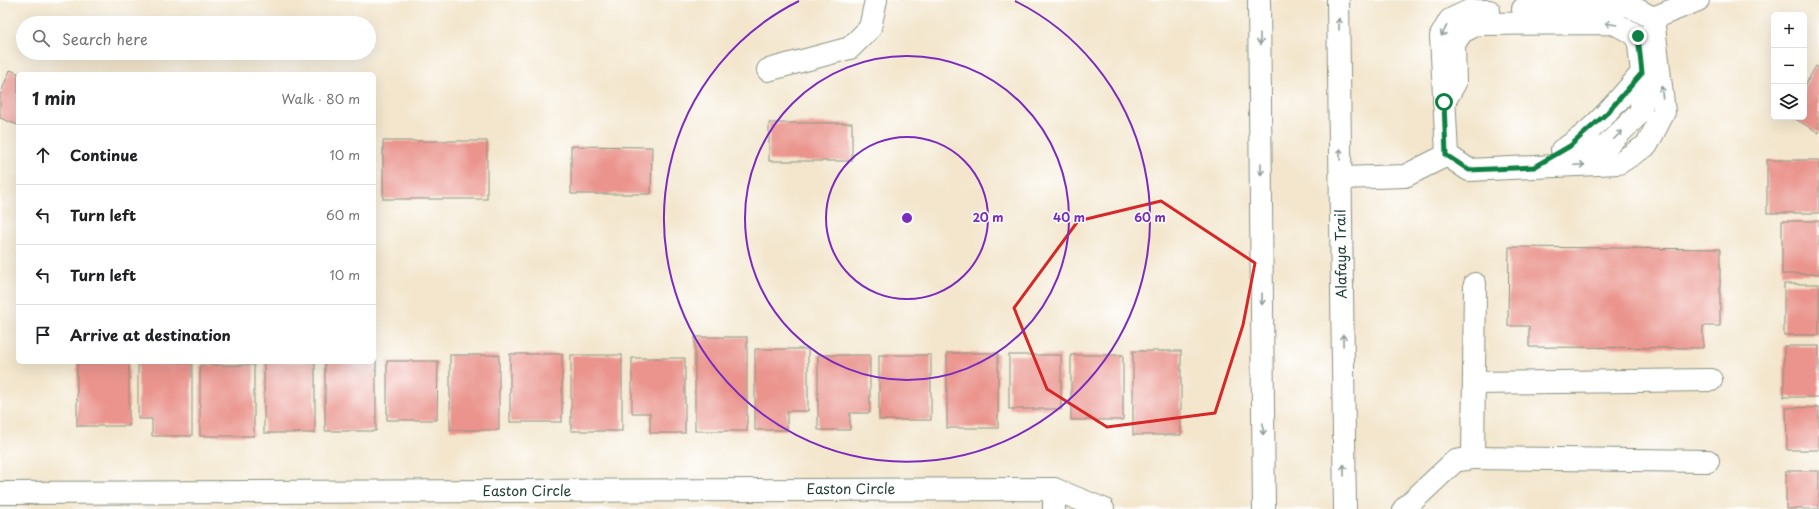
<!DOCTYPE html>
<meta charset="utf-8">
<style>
:root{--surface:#fff;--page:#f2f2f2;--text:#202124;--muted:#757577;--line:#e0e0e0}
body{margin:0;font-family:"Playpen Sans",sans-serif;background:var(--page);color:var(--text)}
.controls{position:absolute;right:12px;top:12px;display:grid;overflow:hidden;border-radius:6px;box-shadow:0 4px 16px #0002}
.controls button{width:36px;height:36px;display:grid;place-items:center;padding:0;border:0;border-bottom:1px solid var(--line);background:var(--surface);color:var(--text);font:20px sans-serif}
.stop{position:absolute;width:12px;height:12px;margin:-9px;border:3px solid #0b8043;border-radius:50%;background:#fff}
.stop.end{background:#0b8043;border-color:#fff;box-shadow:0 1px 4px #0008}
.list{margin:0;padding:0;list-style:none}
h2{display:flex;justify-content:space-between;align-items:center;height:52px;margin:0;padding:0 16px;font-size:17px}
h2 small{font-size:13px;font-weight:400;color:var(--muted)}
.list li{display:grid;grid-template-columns:26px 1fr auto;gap:12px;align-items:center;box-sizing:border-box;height:60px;padding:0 16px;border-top:1px solid var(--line)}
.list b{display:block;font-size:15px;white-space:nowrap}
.list em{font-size:13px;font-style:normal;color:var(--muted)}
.icon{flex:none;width:22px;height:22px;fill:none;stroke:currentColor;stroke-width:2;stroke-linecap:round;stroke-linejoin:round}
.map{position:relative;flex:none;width:1819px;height:509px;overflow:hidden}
.search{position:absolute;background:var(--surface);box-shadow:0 4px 16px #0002;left:16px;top:16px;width:360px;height:44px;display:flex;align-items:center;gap:10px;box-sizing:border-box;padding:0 14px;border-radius:22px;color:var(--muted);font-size:15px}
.panel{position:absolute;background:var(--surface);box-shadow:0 4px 16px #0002;left:16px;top:72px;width:360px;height:292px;border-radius:6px}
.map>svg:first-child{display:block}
.building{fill:#ea948d}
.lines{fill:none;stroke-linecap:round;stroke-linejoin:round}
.minor-casing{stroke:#899280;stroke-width:24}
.major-casing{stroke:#899280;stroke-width:24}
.minor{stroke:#fff;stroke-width:22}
.major{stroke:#fff;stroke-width:22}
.oneway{stroke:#8f9e9a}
.route{stroke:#0b8043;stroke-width:5}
.marked{fill:none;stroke:#d62828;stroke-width:3;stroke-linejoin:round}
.ring{fill:none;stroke:#7b2cbf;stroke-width:2}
.labels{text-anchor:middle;stroke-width:3;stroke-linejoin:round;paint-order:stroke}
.street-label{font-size:14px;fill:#1f3d34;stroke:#fff}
.centre{fill:#7b2cbf;stroke:#fff;stroke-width:2}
.ring-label{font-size:12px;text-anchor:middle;font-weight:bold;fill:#7b2cbf;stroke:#fff;stroke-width:3;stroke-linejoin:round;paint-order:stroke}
</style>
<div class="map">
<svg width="1819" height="509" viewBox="0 0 1819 509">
<rect width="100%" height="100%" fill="#fff"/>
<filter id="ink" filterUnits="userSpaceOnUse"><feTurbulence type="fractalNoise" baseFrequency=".025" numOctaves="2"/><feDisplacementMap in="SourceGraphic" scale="8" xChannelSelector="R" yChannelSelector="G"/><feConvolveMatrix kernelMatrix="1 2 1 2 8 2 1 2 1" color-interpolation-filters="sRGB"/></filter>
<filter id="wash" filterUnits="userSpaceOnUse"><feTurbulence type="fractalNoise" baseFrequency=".012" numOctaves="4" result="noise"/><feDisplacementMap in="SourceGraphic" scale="16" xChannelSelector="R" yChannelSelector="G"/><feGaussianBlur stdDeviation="0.9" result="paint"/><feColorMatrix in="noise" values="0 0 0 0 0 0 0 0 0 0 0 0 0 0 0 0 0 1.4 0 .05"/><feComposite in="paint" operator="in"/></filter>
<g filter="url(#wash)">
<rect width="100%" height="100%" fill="#f3e6cd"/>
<g id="blocks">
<g class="building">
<polygon points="1816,66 1819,68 1819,133 1792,117 1804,117 1804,87"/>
<polygon points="10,70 18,73 18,125 0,118 0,95"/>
<rect x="769" y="123" width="83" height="38"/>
<rect x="383" y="141" width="104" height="58"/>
<polygon points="571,146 652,147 651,194 571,194"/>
<rect x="1767" y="160" width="52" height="53"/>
<rect x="1782" y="221" width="37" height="53"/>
<polygon points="1509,247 1720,249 1720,326 1703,326 1703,348 1529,347 1529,326 1508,326"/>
<rect x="1784" y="284" width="35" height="51"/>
<rect x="695" y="337" width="52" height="94"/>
<rect x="1784" y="346" width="35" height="51"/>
<polygon points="755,349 808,349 808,411 787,411 787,430 755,430"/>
<rect x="1133" y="351" width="48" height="84"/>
<rect x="947" y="353" width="51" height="75"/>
<rect x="510" y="354" width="52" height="68"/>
<rect x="450" y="355" width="49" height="75"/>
<rect x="571" y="355" width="51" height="76"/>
<polygon points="818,355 870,355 870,413 850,413 850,430 818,430"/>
<rect x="879" y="355" width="52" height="65"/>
<rect x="1009" y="355" width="52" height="54"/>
<rect x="1071" y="355" width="52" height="65"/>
<polygon points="632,358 685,358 685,433 650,433 650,413 632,413"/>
<polygon points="374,359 376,359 376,431 325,431 325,362 374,362"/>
<polygon points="387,361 438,361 437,420 387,420"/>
<rect x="77" y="362" width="52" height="64"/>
<polygon points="138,362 192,362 192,436 152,436 152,419 138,419"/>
<rect x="264" y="362" width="51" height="71"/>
<rect x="200" y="365" width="54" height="71"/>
<polygon points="1819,407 1819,450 1787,450 1786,408"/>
<rect x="1786" y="471" width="33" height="38"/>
</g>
</g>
</g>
<g filter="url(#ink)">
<use href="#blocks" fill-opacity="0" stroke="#899280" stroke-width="1"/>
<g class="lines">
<g class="minor-casing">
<g id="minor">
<polyline points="1523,9 1628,5 1653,18 1698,0"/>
<polyline points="768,70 850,48 870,28 876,0"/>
<polyline points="1444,102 1455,83 1454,44 1462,32 1478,24 1614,23 1638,36 1642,73 1641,112 1604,148 1570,146"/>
<path d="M1562,150C1593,133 1619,99 1642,73"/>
<polyline points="1447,155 1441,36 1450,20 1469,11 1489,11"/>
<polyline points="1447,155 1469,170 1619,163 1647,145 1664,112 1653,18"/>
<polyline points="1341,178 1405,176 1447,155"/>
<polyline points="1474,383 1711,380"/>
<polyline points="1473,458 1708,461"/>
<polyline points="1054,489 1103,509"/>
<polyline points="0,493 1054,489 1054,509"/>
<polyline points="1404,509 1455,461 1473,458 1475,284"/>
</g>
</g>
<g class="major-casing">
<g id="major">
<polyline points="1259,0 1264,509"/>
<polyline points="1338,0 1345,509"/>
</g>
</g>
<use href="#minor" class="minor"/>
<use href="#major" class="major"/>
</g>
<defs><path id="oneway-shaft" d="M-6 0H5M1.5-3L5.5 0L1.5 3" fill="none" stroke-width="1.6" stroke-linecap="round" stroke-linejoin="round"/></defs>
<g class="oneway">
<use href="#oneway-shaft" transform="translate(1339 24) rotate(-91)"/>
<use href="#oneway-shaft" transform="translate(1611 24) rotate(-171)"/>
<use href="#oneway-shaft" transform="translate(1444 31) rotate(117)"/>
<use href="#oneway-shaft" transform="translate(1260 39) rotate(90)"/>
<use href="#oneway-shaft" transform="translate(1662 92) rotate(-96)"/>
<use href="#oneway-shaft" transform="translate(1618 135) rotate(-45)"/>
<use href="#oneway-shaft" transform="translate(1340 154) rotate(-91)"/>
<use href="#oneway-shaft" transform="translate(1579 165) rotate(-3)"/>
<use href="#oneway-shaft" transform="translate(1261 169) rotate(90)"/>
<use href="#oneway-shaft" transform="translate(1262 299) rotate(90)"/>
<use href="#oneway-shaft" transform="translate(1343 340) rotate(-91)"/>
<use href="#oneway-shaft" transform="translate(1263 429) rotate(90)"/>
<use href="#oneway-shaft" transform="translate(1344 470) rotate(-91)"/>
</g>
</g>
<g class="lines" filter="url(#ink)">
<polyline class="route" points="1444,102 1446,155 1469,170 1534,167 1570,146 1607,113 1642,73 1638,36"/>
</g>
<path class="marked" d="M1161,201L1255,263L1243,325L1215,413L1107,427L1047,389L1014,308L1078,221Z"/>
<g class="ring">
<circle cx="907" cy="218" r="81"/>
<circle cx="907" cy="218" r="162"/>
<path d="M1015 1A243 243 0 1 1 799 1"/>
</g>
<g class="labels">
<g class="street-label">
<text transform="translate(1341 254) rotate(-91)" y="5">Alafaya Trail</text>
<text x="851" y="494">Easton Circle</text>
<text x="527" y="496">Easton Circle</text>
</g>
</g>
<circle cx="907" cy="218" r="6" class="centre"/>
<g class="ring-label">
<text x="988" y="222">20 m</text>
<text x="1069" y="222">40 m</text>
<text x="1150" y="222">60 m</text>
</g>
</svg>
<div class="controls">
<button>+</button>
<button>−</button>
<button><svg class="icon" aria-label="layers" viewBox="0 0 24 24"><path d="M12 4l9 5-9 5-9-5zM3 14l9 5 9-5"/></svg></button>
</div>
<div class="stop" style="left:1444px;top:102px"></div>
<div class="stop end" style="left:1638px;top:36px"></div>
<div class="search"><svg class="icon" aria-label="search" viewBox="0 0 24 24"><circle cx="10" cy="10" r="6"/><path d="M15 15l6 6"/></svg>Search here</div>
<section class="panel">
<h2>1 min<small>Walk · 80 m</small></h2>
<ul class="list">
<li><svg class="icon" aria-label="ahead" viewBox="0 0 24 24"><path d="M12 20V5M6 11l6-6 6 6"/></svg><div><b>Continue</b></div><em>10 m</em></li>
<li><svg class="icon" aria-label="left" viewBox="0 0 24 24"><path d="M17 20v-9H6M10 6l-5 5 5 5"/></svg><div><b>Turn left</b></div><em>60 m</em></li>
<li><svg class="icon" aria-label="left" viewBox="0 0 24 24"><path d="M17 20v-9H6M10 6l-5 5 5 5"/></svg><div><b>Turn left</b></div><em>10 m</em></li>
<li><svg class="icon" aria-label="arrive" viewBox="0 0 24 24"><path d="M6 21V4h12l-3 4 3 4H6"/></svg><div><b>Arrive at destination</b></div></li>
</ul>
</section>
</div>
